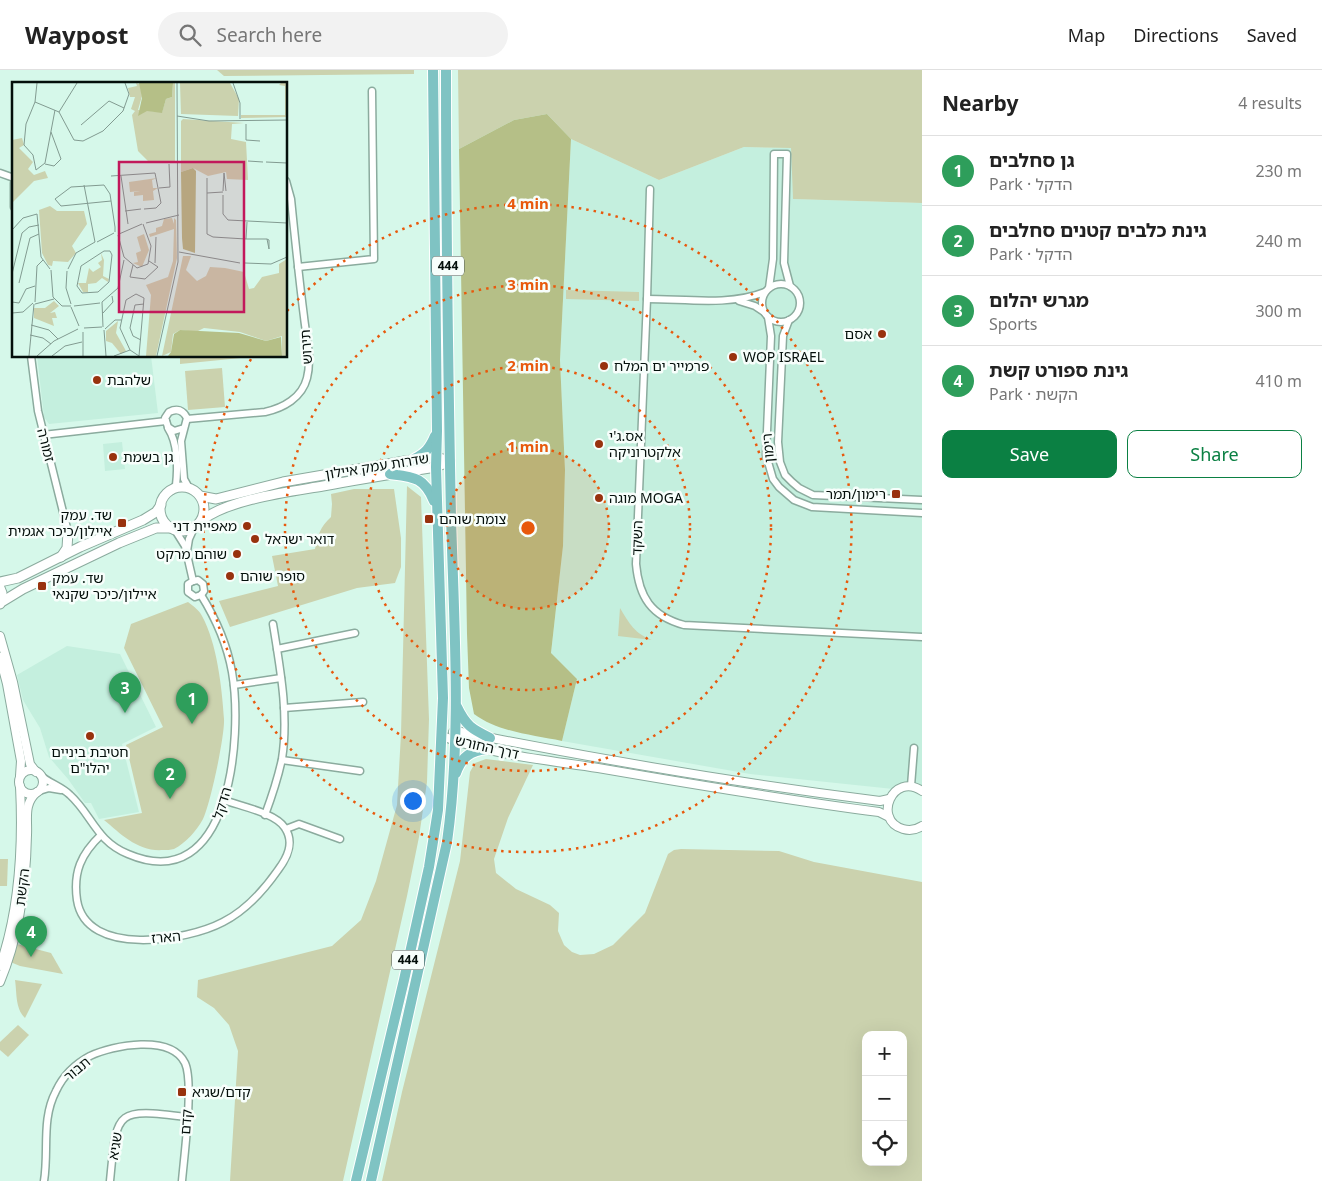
<!DOCTYPE html>
<meta charset="utf-8">
<style>
:root{--surface:#fff;--page:#f2f2f2;--text:#222;--muted:#767676;--line:#e0e0e0;--accent:#0b8043}
body{margin:0;font-family:"Noto Sans","Noto Sans Hebrew",sans-serif;background:var(--page);color:var(--text)}
.controls{position:absolute;right:15px;bottom:15px;display:grid;overflow:hidden;border-radius:10px;box-shadow:0 5px 20px #0002}
.controls button{width:45px;height:45px;display:grid;place-items:center;padding:0;border:0;border-bottom:1px solid var(--line);background:var(--surface);color:var(--text);font:25px sans-serif}
.you{position:absolute;left:412px;top:730px;width:18px;height:18px;margin:-12px;border:4px solid #fff;border-radius:50%;background:#1a73e8;box-shadow:0 0 0 8px #1a73e833}
.badge{display:grid;place-items:center;width:32px;height:32px;border-radius:50%;background:var(--accent);color:#fff;font-size:16px;font-weight:700}
.pin{position:absolute;translate:-50% -41px;filter:drop-shadow(0 1px 2px #0008)}
.pin::after{content:'';position:absolute;top:26px;width:18px;height:15px;background:inherit;clip-path:polygon(0 0,100% 0,50% 100%)}
.list{margin:0;padding:0;list-style:none}
h2{display:flex;justify-content:space-between;align-items:center;height:65px;margin:0;padding:0 20px;font-size:21px}
h2 small{font-size:16px;font-weight:400;color:var(--muted)}
.list li{display:grid;grid-template-columns:32px 1fr auto;gap:15px;align-items:center;box-sizing:border-box;height:70px;padding:0 20px;border-top:1px solid var(--line)}
.list b{display:block;font-size:19px;white-space:nowrap}
.list p{margin:0;font-size:16px;white-space:nowrap;color:var(--muted)}
.list em{font-size:16px;font-style:normal;color:var(--muted)}
.actions{display:flex;gap:10px;padding:15px 20px}
.actions a{flex:1;padding:11px 0;border:1px solid var(--accent);border-radius:10px;text-align:center;font-size:18px;color:var(--accent)}
.actions .main{background:var(--accent);color:#fff}
.icon{flex:none;width:28px;height:28px;fill:none;stroke:currentColor;stroke-width:2;stroke-linecap:round;stroke-linejoin:round}
.map{position:relative;flex:none;width:922px;height:1111px;overflow:hidden}
header{display:flex;align-items:center;gap:30px;box-sizing:border-box;height:70px;padding:0 25px;background:var(--surface);border-bottom:1px solid var(--line)}
header strong{font-size:24px}
nav{display:flex;gap:28px;margin-inline-start:auto;font-size:18px}
.search{width:350px;height:45px;background:var(--page);display:flex;align-items:center;gap:12px;box-sizing:border-box;padding:0 18px;border-radius:28px;color:var(--muted);font-size:19px}
main{display:flex}
aside{flex:1;background:var(--surface)}
.map>svg:first-child{display:block}
.built{fill:#c4efde}
.green{fill:#cbd2ae;fill-rule:evenodd}
.forest{fill:#b5bf87}
.lines{fill:none;stroke-linecap:round;stroke-linejoin:round}
.minor-casing{stroke:#8bab9e;stroke-width:9}
.tertiary-casing{stroke:#8bab9e;stroke-width:10}
.secondary-casing{stroke:#8bab9e;stroke-width:11}
.primary-casing{stroke:#fff;stroke-width:12}
.minor{stroke:#fff;stroke-width:6}
.tertiary{stroke:#fff;stroke-width:8}
.secondary{stroke:#fff;stroke-width:9}
.primary{stroke:#7fc3c3;stroke-width:10}
.ring{fill:none;stroke:#e8590c;stroke-width:2.5;stroke-dasharray:2.5 5}
.poi-dot{fill:#98320e;stroke:#f7fefb;stroke-width:2}
.labels{text-anchor:middle;stroke-width:5;stroke-linejoin:round;paint-order:stroke}
.shield{fill:#f7fefb;stroke:#4d5753;stroke-width:1}
.shield-label{font-size:12px;font-weight:bold;fill:#040f0b}
.poi-label{font-size:14px;fill:#040f0b;stroke:#f7fefb;text-anchor:start}
.street-label{font-size:14px;fill:#040f0b;stroke:#f7fefb}
.inset-road{fill:none;stroke:#829b91;stroke-width:1}
.view{fill:#c2185b;fill-opacity:0.15;stroke:#c2185b;stroke-width:2.5}
.inset-edge{fill:none;stroke:#040f0b;stroke-width:2.5}
.centre{fill:#e8590c;stroke:#f7fefb;stroke-width:2.5}
.ring-label{font-size:15px;text-anchor:middle;font-weight:bold;fill:#e8590c;stroke:#f7fefb;stroke-width:5;stroke-linejoin:round;paint-order:stroke}
</style>
<header>
<strong>Waypost</strong>
<div class="search"><svg class="icon" aria-label="search" viewBox="0 0 24 24"><circle cx="10" cy="10" r="6"/><path d="M15 15l6 6"/></svg>Search here</div>
<nav><a>Map</a><a>Directions</a><a>Saved</a></nav>
</header>
<main>
<div class="map">
<svg width="922" height="1111" viewBox="0 0 922 1111">
<rect width="100%" height="100%" fill="#d6f8ea"/>
<g class="built">
<polygon points="571,69 659,110 744,77 792,78 793,129 922,133 922,722 750,704 562,671 577,609 551,584 563,476 565,400 560,290"/>
<polygon points="37,286 151,286 158,343 49,354 44,347"/>
<polygon points="122,372 125,399 105,401 103,374"/>
<polygon points="67,576 120,584 156,657 122,674 139,742 99,749 91,733 85,733 68,709 49,687 40,658 23,630 17,605"/>
</g>
<g class="green">
<polygon points="217,0 414,0 414,4 224,6"/>
<polygon points="458,0 922,0 922,133 793,129 791,78 744,77 659,110 571,69 547,44 514,50 459,79"/>
<polygon points="566,220 639,222 639,231 566,229"/>
<polygon points="180,286 261,286 180,294"/>
<polygon points="222,298 225,337 188,340 185,301"/>
<polygon points="407,416 421,427 429,649 427,712 419,767 407,826 343,1111 230,1111 238,981 229,955 214,938 197,927 198,910 332,876 361,850 376,811 397,735 401,664"/>
<path d="M354,419H394L401,468V497L395,513L357,518L230,557L219,531L278,516L272,486L315,479C318,465 320,457 331,447L332,434L331,424Z"/>
<path d="M188,532C193,536 199,540 202,546C217,573 222,618 224,649C225,665 210,736 203,749C197,760 186,773 174,779C171,780 166,780 163,780C138,782 121,764 104,750L142,743L126,675L163,657L124,578L131,554Z"/>
<path d="M620,538C629,553 635,564 652,570L618,566Z"/>
<path d="M486,689L533,695L508,748L494,789L496,803L516,819L550,835L559,843L558,861L564,875L572,882L580,885L594,884L613,875L645,843L668,784L674,780L681,779L779,781L814,792L922,812V1111H382L402,1022L460,791L470,702L475,693ZM866,965H903V1092H866Z"/>
<polygon points="0,789 8,789 7,816 0,816"/>
<polygon points="13,873 51,883 63,904 20,896 8,891"/>
<path d="M15,910L42,914L25,948C15,938 17,923 15,910Z"/>
<polygon points="18,955 29,965 8,987 0,980 0,972"/>
</g>
<path class="forest" d="M547,44L571,69L560,290L565,400L563,476L551,583L577,609L562,671C533,665 498,662 474,644L469,618L467,564L459,79L514,50Z"/>
<g class="lines">
<g class="minor-casing">
<g id="minor">
<polyline points="0,103 14,108"/>
<polyline points="14,113 14,137"/>
<path d="M650,119L647,229L636,494C639,527 651,546 684,555L922,567"/>
<polyline points="298,197 374,189 372,21"/>
<circle cx="781" cy="233" r="19"/>
<polyline points="769,218 773,189 774,84 787,84 784,193 790,216"/>
<path d="M647,229C685,229 730,236 765,222"/>
<polyline points="739,231 755,236 764,242"/>
<polyline points="768,247 771,266 766,385 773,409 779,417 794,430 812,437 922,443"/>
<polyline points="789,250 783,266 778,372 780,392 785,405 792,412 799,418 813,425 922,430"/>
<polyline points="31,286 38,341 68,462"/>
<path d="M187,349L265,342C283,338 302,328 307,308C312,289 306,266 304,247C299,208 295,169 291,129L286,111"/>
<path d="M168,358C178,373 178,398 176,415L171,421"/>
<path d="M184,358L174,361L168,357L165,348L169,342C177,338 183,340 187,348L181,371L184,409L189,418"/>
<polyline points="43,365 166,351"/>
<polyline points="175,460 185,476 193,511"/>
<polyline points="187,481 189,469 194,458"/>
<polyline points="193,511 188,514 188,522 195,527 201,525"/>
<polyline points="193,511 198,510 203,514 204,521 201,525"/>
<polyline points="277,579 355,563"/>
<polyline points="234,615 281,608"/>
<polyline points="284,638 363,632"/>
<polyline points="282,690 360,701"/>
<path d="M39,704C48,713 61,716 70,725C92,745 96,771 128,784C231,828 243,666 232,602C227,574 216,549 201,525"/>
<polyline points="911,716 914,678"/>
<polyline points="39,721 49,718 61,720"/>
<path d="M265,745C272,726 278,708 282,689C289,644 280,598 273,554"/>
<polyline points="286,759 299,754 340,769"/>
<path d="M101,765C81,784 73,802 77,830C86,888 187,871 223,852C245,841 264,820 278,800C287,788 295,773 285,758C276,743 240,736 224,730"/>
<path d="M44,1111C49,1081 41,1049 56,1021C63,1006 75,994 90,986C113,975 171,964 185,993C194,1012 184,1087 182,1111"/>
<path d="M110,1111C117,1040 114,1038 187,1047"/>
</g>
</g>
<g class="tertiary-casing">
<g id="tertiary">
<polyline points="0,566 13,612 30,694 36,702"/>
<polyline points="0,587 7,614 21,691 20,706"/>
<path d="M453,662L456,661C596,689 738,713 880,731L889,729"/>
<path d="M442,666C491,685 547,690 598,698C691,714 785,730 879,742L889,747"/>
<circle cx="31" cy="712" r="12"/>
<path d="M922,721C893,701 872,750 903,759C910,761 916,760 922,756"/>
<path d="M0,896C20,839 23,776 20,716"/>
<path d="M0,912C19,867 26,814 27,765C28,749 23,734 37,722"/>
</g>
</g>
<g class="secondary-casing">
<g id="secondary">
<circle cx="182" cy="439" r="22"/>
<polyline points="200,426 216,429 283,412 405,391 436,387 443,389"/>
<path d="M202,450C230,429 288,422 323,416C360,409 398,403 436,397L450,391"/>
<polyline points="61,487 67,478 68,462"/>
<polyline points="0,512 18,508 80,477 143,450 156,442 161,435"/>
<polyline points="0,518 2,523 0,534"/>
<polyline points="0,533 23,519 119,473 156,458 170,458"/>
</g>
</g>
<g class="primary-casing">
<g id="primary">
<path d="M414,389C425,384 430,378 435,366"/>
<path d="M390,404C414,407 424,407 434,431"/>
<path d="M457,637C466,656 472,659 490,668"/>
<path d="M456,703C462,686 471,681 487,679"/>
<polyline points="356,1111 404,910 429,797 438,740 443,628 436,397 437,361 433,0"/>
<path d="M371,1111L447,772C462,665 454,555 451,447C448,298 446,149 446,0"/>
</g>
</g>
<use href="#minor" class="minor"/>
<use href="#tertiary" class="tertiary"/>
<use href="#secondary" class="secondary"/>
<use href="#primary" class="primary"/>
</g>
<circle cx="528" cy="458" r="81" fill="#e8590c" fill-opacity=".12"/>
<g class="ring">
<circle cx="528" cy="458" r="81"/>
<circle cx="528" cy="458" r="162"/>
<circle cx="528" cy="458" r="243"/>
<path d="M287 241A324 324 0 1 1 253 286"/>
</g>
<g class="poi-dot">
<circle cx="882" cy="264" r="5"/>
<circle cx="733" cy="287" r="5"/>
<circle cx="604" cy="296" r="5"/>
<circle cx="97" cy="310" r="5"/>
<circle cx="599" cy="374" r="5"/>
<circle cx="113" cy="387" r="5"/>
<rect x="891" y="419" width="10" height="10" rx="2.5"/>
<circle cx="599" cy="428" r="5"/>
<rect x="424" y="444" width="10" height="10" rx="2.5"/>
<rect x="117" y="448" width="10" height="10" rx="2.5"/>
<circle cx="247" cy="456" r="5"/>
<circle cx="255" cy="469" r="5"/>
<circle cx="237" cy="484" r="5"/>
<circle cx="230" cy="506" r="5"/>
<rect x="37" y="511" width="10" height="10" rx="2.5"/>
<circle cx="90" cy="666" r="5"/>
<rect x="177" y="1017" width="10" height="10" rx="2.5"/>
</g>
<g class="labels">
<g class="shield">
<rect x="432" y="186.5" width="32" height="19" rx="4"/>
<rect x="392" y="880.5" width="32" height="19" rx="4"/>
</g>
<g class="shield-label">
<text x="448" y="200">444</text>
<text x="408" y="894">444</text>
</g>
<g class="poi-label">
<text x="872" y="269" text-anchor="end">אסם</text>
<text x="743" y="292">WOP ISRAEL</text>
<text x="614" y="301">פרמייר ים המלח</text>
<text x="107" y="315">שלהבת</text>
<text x="609" y="371">אס.ג'י<tspan x="609" dy="16">אלקטרוניקה</tspan></text>
<text x="123" y="392">גן בשמת</text>
<text x="886" y="429" text-anchor="end">רימון/תמר</text>
<text x="609" y="433">מוגה MOGA</text>
<text x="112" y="450" text-anchor="end">שד. עמק<tspan x="112" dy="16">איילון/כיכר אגמית</tspan></text>
<text x="439" y="454">צומת שוהם</text>
<text x="237" y="461" text-anchor="end">מאפיית דני</text>
<text x="265" y="474">דואר ישראל</text>
<text x="227" y="489" text-anchor="end">שוהם מרקט</text>
<text x="240" y="511">סופר שוהם</text>
<text x="52" y="513">שד. עמק<tspan x="52" dy="16">איילון/כיכר שקנאי</tspan></text>
<text x="90" y="687" text-anchor="middle">חטיבת ביניים<tspan x="90" dy="16">יהלו"ם</tspan></text>
<text x="192" y="1027">קדם/שגיא</text>
</g>
<g class="street-label">
<text transform="translate(306 277) rotate(-94)" y="5">תירוש</text>
<text transform="translate(46 375) rotate(76)" y="5">זמורה</text>
<text transform="translate(768 378) rotate(-95)" y="5">רימון</text>
<text transform="translate(377 396) rotate(-9)" y="5">שדרות עמק איילון</text>
<text transform="translate(637 468) rotate(-88)" y="5">השקד</text>
<text transform="translate(487 677) rotate(13)" y="5">דרך החורש</text>
<text transform="translate(222 733) rotate(-73)" y="5">הדקל</text>
<text transform="translate(22 817) rotate(-83)" y="5">הקשת</text>
<text transform="translate(166 867) rotate(-5)" y="5">הארז</text>
<text transform="translate(77 999) rotate(-40)" y="5">תבור</text>
<text transform="translate(186 1052) rotate(-86)" y="5">קדם</text>
<text transform="translate(115 1076) rotate(-81)" y="5">שגיא</text>
</g>
</g>
<g transform="translate(12 12)">
<rect width="275" height="275" fill="#d6f8ea"/>
<path d="M124,1L128,2L130,14L126,28L150,30L154,17L160,15L161,1H163V80H137L126,69L120,33L123,29L119,27L123,15H118L116,6L125,4ZM168,1H218L227,17L226,34L169,32ZM269,1H275V35L229,36V33H273V4L267,3ZM171,37L232,41L220,42L219,57L234,60L236,98L215,97L214,90L196,94L181,86L169,90V39ZM10,56L12,63L7,66L21,80L16,87L22,93L33,89L36,96L22,99L0,121V58ZM145,96L140,98L141,106H146L141,109L142,118L131,119V113L122,114V110L128,109L118,110L117,100ZM38,124L45,129H72L75,142L60,164L64,171L56,180L41,179L40,184L36,183L30,171L27,128ZM160,136L162,142V136L164,138L165,176L144,274H134L139,213L134,203L156,195L161,179L162,147L138,155L137,152L144,150V146L150,144L152,137ZM132,152L137,168L130,185L121,181L126,180L124,171L129,169L125,155ZM89,171L92,178L91,194L97,197L96,200L90,196L84,201L76,202V210H71L66,201H74L77,186L81,190L89,185L86,181L90,178ZM171,174H179L174,188L185,199L194,194L198,185L213,186L232,190L237,207L242,206L250,195L267,191V182L275,177V274H270V254L254,259L228,250L192,246L184,250L168,248L161,252L159,270L150,274ZM42,219L47,224L38,231L43,230L45,236H40L42,244L22,236V226H33ZM106,239L104,251L114,269L109,272L100,261L94,259V249Z" fill="#cbd2ae"/>
<path d="M127,1H161L160,15L154,17L150,31L135,29L126,34L130,16ZM181,86L184,89L183,171L171,167L170,156L169,90ZM168,248L227,251L254,259L269,255L270,274H156L159,270L162,252Z" fill="#b5bf87"/>
<path class="inset-road" d="M25,1L23,20L14,42L12,63L21,73L24,88L33,81L43,28M221,1L228,21V37M23,20L47,30L62,58L71,59L91,49L111,29L117,12L113,1M47,30L65,1M165,34L197,39L275,38M234,42V58L248,59M69,43L97,19L112,26M236,79L251,80M254,80L275,81M33,82L42,84L49,77L39,50M99,94L143,91L149,121L144,126L132,127M109,94L116,142M195,96V152L201,155L234,157H255L257,158V167L255,157M72,103L83,160M147,106L158,105L157,82M211,109L212,91L214,109M195,111L211,110M211,113V132L216,138L275,141M99,119L49,124L43,117L59,105L92,103L98,112L103,145V150M113,129L129,127M134,141L167,133M0,148L11,136L25,132L29,175L38,187M107,152L130,142M106,153L112,175M234,157L235,140M85,160L102,151M92,169H98L100,173L97,200L86,210L70,211L65,204L69,184ZM167,170L228,181M112,175L125,186L136,182L139,164L131,142M143,181L144,155M233,181L259,182L275,175M121,183L118,195L133,197L146,185L137,179M56,187L64,171L83,160M39,188L41,215L50,224H59M55,189L54,206L59,222M0,192L10,151L17,145L27,143M7,201L18,156L27,152M124,212L132,216L127,274L118,268L108,246L114,218ZM0,220L7,221L14,207L23,204M23,220L25,184L31,178M90,220L106,206L112,178M90,220L91,245M23,222L42,217M62,224L88,221M59,225L67,244M0,231L11,230L21,221M91,231L101,220L100,214M19,243L37,248L46,257M72,246L90,245M93,247L103,238H110M92,248L94,274M18,253L31,256L39,262M129,258L121,254L118,246L123,223L132,222M17,274L22,222M25,274L42,259L66,247M40,274L53,264L70,260M71,274V250M102,274L118,268M145,274L166,180L165,1"/>
<path class="view" d="M107,80H232V230H107Z"/>
<rect width="275" height="275" class="inset-edge"/>
</g>
<circle cx="528" cy="458" r="8" class="centre"/>
<g class="ring-label">
<text x="528" y="139">4 min</text>
<text x="528" y="220">3 min</text>
<text x="528" y="301">2 min</text>
<text x="528" y="382">1 min</text>
</g>
</svg>
<div class="controls">
<button>+</button>
<button>−</button>
<button><svg class="icon" aria-label="locate" viewBox="0 0 24 24"><circle cx="12" cy="12" r="6"/><path d="M12 2v4M12 18v4M2 12h4M18 12h4"/></svg></button>
</div>
<div class="you"></div>
<div class="pin badge" style="left:192px;top:654px;background:#2e9e5b">1</div>
<div class="pin badge" style="left:170px;top:729px;background:#2e9e5b">2</div>
<div class="pin badge" style="left:125px;top:643px;background:#2e9e5b">3</div>
<div class="pin badge" style="left:31px;top:887px;background:#2e9e5b">4</div>
</div>
<aside>
<h2>Nearby<small>4 results</small></h2>
<ul class="list">
<li><span class="badge" style="background:#2e9e5b">1</span><div><b>גן סחלבים</b><p>Park · הדקל</p></div><em>230 m</em></li>
<li><span class="badge" style="background:#2e9e5b">2</span><div><b>גינת כלבים קטנים סחלבים</b><p>Park · הדקל</p></div><em>240 m</em></li>
<li><span class="badge" style="background:#2e9e5b">3</span><div><b>מגרש יהלום</b><p>Sports</p></div><em>300 m</em></li>
<li><span class="badge" style="background:#2e9e5b">4</span><div><b>גינת ספורט קשת</b><p>Park · הקשת</p></div><em>410 m</em></li>
</ul>
<div class="actions"><a class="main">Save</a><a>Share</a></div>
</aside>
</main>
